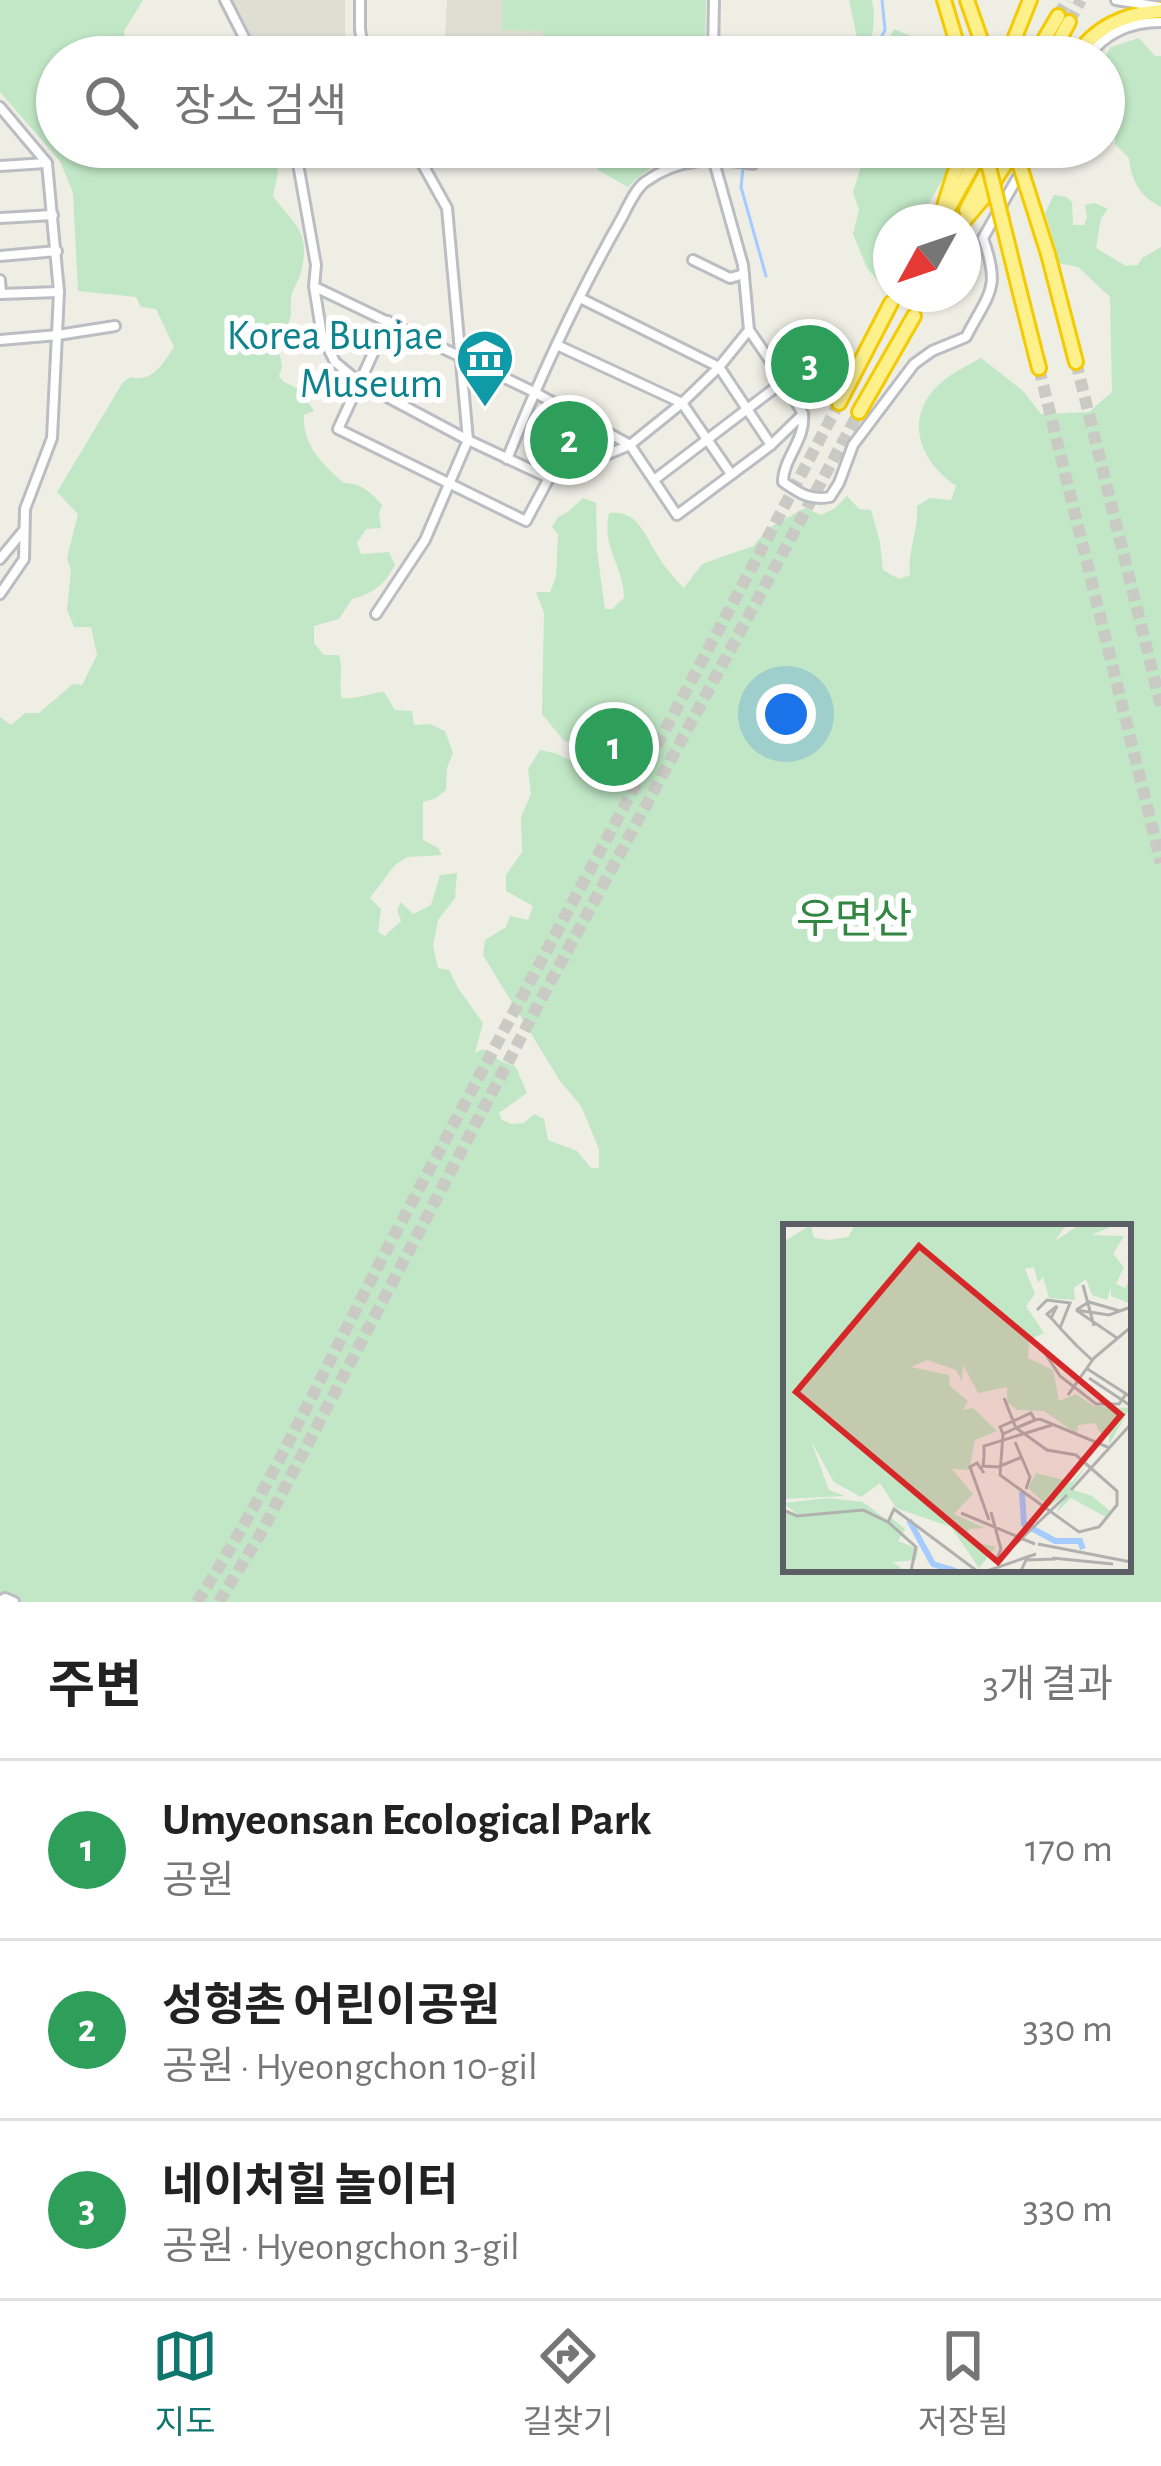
<!DOCTYPE html>
<html lang="ko">
<meta charset="utf-8">
<style>
:root{--surface:#fff;--page:#f2f2f2;--text:#222;--muted:#767676;--line:#e0e0e0;--accent:#0f766e}
body{margin:0;font-family:"Alegreya Sans","Noto Sans KR",sans-serif;background:var(--page);color:var(--text)}
.compass{position:absolute;left:873px;top:204px;width:108px;height:108px;border-radius:50%;background:var(--surface);box-shadow:0 3px 9px #0004;rotate:230deg}
.you{position:absolute;left:786px;top:714px;width:42px;height:42px;margin:-30px;border:9px solid #fff;border-radius:50%;background:#1a73e8;box-shadow:0 0 0 18px #1a73e833}
.badge{display:grid;place-items:center;width:78px;height:78px;border-radius:50%;background:var(--accent);color:#fff;font-size:39px;font-weight:700}
.pin{position:absolute;translate:-50% -50%;border:6px solid #fff;box-shadow:0 3px 12px #0006}
.list{margin:0;padding:0;list-style:none}
h2{display:flex;justify-content:space-between;align-items:center;height:156px;margin:0;padding:0 48px;font-size:51px}
h2 small{font-size:39px;font-weight:400;color:var(--muted)}
.list li{display:grid;grid-template-columns:78px 1fr auto;gap:36px;align-items:center;box-sizing:border-box;height:180px;padding:0 48px;border-top:3px solid var(--line)}
.list b{display:block;font-size:45px;white-space:nowrap}
.list p{margin:0;font-size:39px;white-space:nowrap;color:var(--muted)}
.list em{font-size:39px;font-style:normal;color:var(--muted)}
.icon{flex:none;width:66px;height:66px;fill:none;stroke:currentColor;stroke-width:2;stroke-linecap:round;stroke-linejoin:round}
.map{position:relative;flex:none;width:1161px;height:1602px;overflow:hidden}
.search{position:absolute;background:var(--surface);box-shadow:0 3px 9px #0004;left:36px;right:36px;top:36px;height:132px;display:flex;align-items:center;gap:30px;box-sizing:border-box;padding:0 42px;border-radius:66px;color:var(--muted);font-size:45px}
.sheet{height:696px;background:var(--surface)}
nav{display:flex;justify-content:space-around;align-items:center;box-sizing:border-box;height:168px;border-top:3px solid var(--line);background:var(--surface);font-size:33px;color:var(--muted)}
nav a{display:grid;justify-items:center;gap:6px}
nav .on{color:var(--accent)}
.map>svg:first-child{display:block}
.education{fill:#dfded3}
.green{fill:#c1e7c6;fill-rule:evenodd}
.lines{fill:none;stroke-linecap:round;stroke-linejoin:round}
.stream{stroke:#a5cbff;stroke-width:3}
.highway-tunnel{stroke:#cacac5;stroke-width:12;stroke-dasharray:12 6;stroke-linecap:butt}
.minor-casing{stroke:#bcbdc3;stroke-width:14}
.highway-casing{stroke:#f4ca00;stroke-width:18}
.minor{stroke:#fff;stroke-width:8}
.highway{stroke:#fef18c;stroke-width:12}
.highway-bridge-casing{stroke:#f4ca00;stroke-width:18;stroke-linecap:butt}
.highway-bridge{stroke:#fef18c;stroke-width:12}
.labels{text-anchor:middle;stroke-width:12;stroke-linejoin:round;paint-order:stroke}
.culture-label{font-size:42px;fill:#0d838f;stroke:#fff;text-anchor:end}
.park-label{font-size:42px;fill:#338542;stroke:#fff}
.inset-river{fill:none;stroke:#a5cbff;stroke-width:6}
.inset-road{fill:none;stroke:#b0b1ae;stroke-width:3}
.view{fill:#d62828;fill-opacity:0.15;stroke:#d62828;stroke-width:6}
.inset-edge{fill:none;stroke:#5c5f65;stroke-width:6}
</style>
<div class="map">
<svg width="1161" height="1602" viewBox="0 0 1161 1602">
<rect width="100%" height="100%" fill="#efeee5"/>
<g class="education">
<polygon points="230,0 345,0 345,33 349,57 260,57"/>
<polygon points="447,0 543,0 543,30 554,57 444,57"/>
</g>
<g class="green">
<path d="M0,0H143L124,31L128,57H57V147H167C183,160 216,164 237,162L247,147H273L278,173L273,196C295,226 311,231 301,272C299,281 292,289 291,299C290,311 293,315 287,326L276,330L282,367L279,376L284,382L299,389L314,411L304,415C302,445 323,465 344,483C361,483 372,493 382,505L379,513L381,528L366,529L357,543L361,554L389,552L395,565C384,585 374,593 352,599L339,619L314,626V643L324,655H339C344,671 338,682 342,698C358,700 368,693 384,692L395,710L412,711L414,725L430,724L445,731L453,753L447,768L446,790L436,798L423,802V840L438,848L442,855L407,857L394,866L370,898L381,909L378,932L385,936L401,921L397,910L401,902L413,914L431,905L440,875L457,873L455,898L438,920L433,946L438,968L449,970L458,988L483,1023L475,1053L483,1049L501,1061L516,1067L527,1093L499,1113L502,1120L512,1124L524,1123L534,1114L544,1119L548,1140L577,1151L591,1168H599V1149L581,1106L560,1081L483,955L485,940L506,927L510,916L528,920L533,906L506,891V875L522,852L521,817L531,794L528,769L540,750L555,753L576,763L591,759L584,744L564,741L542,714L544,613L536,592H550L556,577L558,534L552,527L558,517L568,512L583,498L596,503L597,551L605,609H612L624,598C624,566 601,548 609,513C639,510 644,535 658,556C665,568 674,578 684,588L702,564L753,546L769,528L805,508L821,515L835,508L847,496L859,509L871,510L880,542L883,570L899,579L910,575C907,551 919,530 917,506L930,498L951,500L956,486C914,457 903,410 948,377C958,370 970,364 981,358L1023,391L1041,414L1089,412L1112,392L1110,297L1078,267L1053,262L1057,253L1045,213L1054,195L1067,197L1072,202L1073,225H1084L1087,218L1085,205L1095,203L1108,209L1101,218L1096,248L1126,266L1138,265L1142,258L1161,247V1602H0V717L11,725L25,713H39L73,684L82,685L97,655L91,627H74L67,610L71,571L67,558L78,514L57,492L123,382C138,373 124,379 141,378C157,376 165,360 174,347L156,309L141,307L136,297L78,291L73,193L60,161L0,92ZM786,1227H1128V1569H786Z"/>
<polygon points="502,0 706,0 705,57 554,57 542,31 502,30"/>
<path d="M849,0H872C876,21 874,38 863,57L856,52L859,47Z"/>
<polygon points="894,29 916,38 937,36 944,57 879,57"/>
<path d="M1139,38L1155,56H1161V207C1140,197 1131,180 1129,158L1115,144V123L1104,93V58L1111,47Z"/>
<path d="M599,147H700L696,151C669,156 647,167 628,187L598,170Z"/>
<path d="M867,147H961L918,222H891C891,243 898,270 878,281L867,268L853,234L859,210L853,192Z"/>
<polygon points="559,412 597,431 585,456 568,463 541,449"/>
</g>
<g class="lines">
<g class="stream">
<polyline points="871,57 885,30 882,0"/>
<polyline points="744,158 749,147"/>
<polyline points="743,168 741,187 766,276"/>
</g>
<g class="highway-tunnel">
<polyline points="1058,16 1067,0"/>
<polyline points="1069,22 1081,0"/>
<polyline points="1076,362 1161,706"/>
<polyline points="1039,368 1161,863"/>
<path d="M197,1602C276,1480 334,1347 403,1219C548,947 695,676 839,403"/>
<polyline points="219,1602 261,1533 539,1003 859,412"/>
</g>
<g class="minor-casing">
<g id="minor">
<polyline points="225,0 254,57"/>
<polyline points="360,0 360,29 364,57"/>
<polyline points="1116,0 1161,7"/>
<polyline points="713,57 714,0"/>
<path d="M1088,57C1106,32 1131,22 1161,22"/>
<polyline points="0,107 47,163 59,292 52,438 25,509 24,559 0,594"/>
<polyline points="295,147 316,265 314,286 322,336 335,362 359,382 468,440 549,478 630,445 682,403 719,367 749,330 743,265 713,158 713,147"/>
<polyline points="0,166 46,163"/>
<polyline points="0,218 53,215"/>
<polyline points="0,256 57,251"/>
<polyline points="693,260 730,278 744,274"/>
<polyline points="0,280 1,294"/>
<polyline points="315,287 534,392 630,445 677,515 771,445 719,367 580,298"/>
<polyline points="0,294 59,292"/>
<polyline points="388,321 338,429 526,521 549,478"/>
<polyline points="749,330 784,381 803,414 771,445"/>
<polyline points="0,340 58,335 115,326"/>
<polyline points="557,345 682,403 731,474"/>
<path d="M803,414C806,440 783,458 783,482C799,493 810,501 830,497L839,483L853,445L914,364L932,351L966,337C990,291 1001,289 983,238L1035,147"/>
<path d="M507,459C540,377 577,297 620,221C627,209 634,190 645,182C678,158 715,157 753,164"/>
<polyline points="654,480 784,381"/>
<polyline points="0,559 24,530"/>
<polyline points="376,614 425,540 468,440 447,208 413,147"/>
<polyline points="0,1601 5,1598 14,1602"/>
</g>
</g>
<g class="highway-casing">
<g id="highway">
<polyline points="944,0 961,57"/>
<polyline points="967,0 987,57"/>
<polyline points="1007,57 1030,0"/>
<polyline points="1034,57 1058,16"/>
<polyline points="1050,57 1069,22"/>
<path d="M1075,57C1096,26 1124,14 1161,11"/>
<polyline points="944,206 954,174 968,147"/>
<polyline points="966,210 1000,147"/>
<polyline points="938,222 950,206 983,147"/>
<polyline points="963,222 985,196 1016,147"/>
<polyline points="1048,254 1076,362"/>
<polyline points="1020,293 1039,368"/>
<polyline points="924,297 926,294"/>
<polyline points="839,403 891,303"/>
<polyline points="859,412 914,316"/>
</g>
</g>
<use href="#minor" class="minor"/>
<use href="#highway" class="highway"/>
<g class="highway-bridge-casing">
<g id="highway-bridge">
<polyline points="984,147 1020,293"/>
<polyline points="1014,147 1048,254"/>
</g>
</g>
<use href="#highway-bridge" class="highway-bridge"/>
</g>
<defs>
<g id="museum-pin" transform="scale(3)"><path d="M0 17L-7.5 6A9.5 9.5 0 1 1 7.5 6Z" fill="#0f9aa8" stroke="#fff"/><path d="M0-6L6-3V-2H-6V-3ZM-5-1h2V3h-2ZM-1-1h2V3h-2ZM3-1h2V3H3ZM-6 4H6V6H-6Z" fill="#fff"/></g>
</defs>
<g fill-rule="evenodd">
<use href="#museum-pin" x="485" y="358"/>
</g>
<g class="labels">
<g class="culture-label">
<text x="443" y="349">Korea Bunjae<tspan x="443" dy="48">Museum</tspan></text>
</g>
<g class="park-label">
<text x="854" y="933">우면산</text>
</g>
</g>
<g transform="translate(783 1224)">
<rect width="348" height="348" fill="#efeee5"/>
<path d="M28,1L31,14L46,16L65,13L72,1H283L272,17L296,1H332L309,11L341,12L330,30L341,43L333,60L342,64L348,54V80L328,72V63L324,76L309,71L303,55L291,64L292,76L266,74L260,53L255,59L251,43L242,45L252,70L243,82L261,109L246,116L245,134L270,146L276,177L293,170L311,182L347,184L326,221V210L321,216L312,199L295,201L294,210L261,187L234,186L224,178V163L195,169L180,141L179,157L173,146L144,136L128,143L166,151L167,162L185,177L180,186L190,184L214,207L192,216L186,246L169,245L190,270L171,290L202,304L185,305L187,317L213,323L196,344L168,303L113,284L97,259L78,273L51,258L28,217L46,266L62,272L0,275V18ZM303,242L287,265L309,272L327,287L323,293L288,274L273,289L283,270L266,283L245,264L253,249L289,258ZM46,274L80,278L107,298L106,292L122,305L115,317L135,325L133,336L110,338L122,347H0V287L16,292L0,279Z" fill="#c1e7c6"/>
<path class="inset-river" d="M239,268L241,300L272,317H297L300,325M126,296L150,340L173,347"/>
<path class="inset-road" d="M300,61L311,102M254,86L264,76L287,79L277,104M293,86L326,91L348,83M293,86L334,114M293,86L306,78L337,87M268,94L274,82L264,90L270,96L277,104L294,122L309,136M256,120L277,152L313,180H336L343,170M303,144L348,173M306,154L348,182M285,171L311,134L348,103M221,174L233,204L264,226L293,231L334,267V281L316,303L296,308L217,251L220,210L233,204L252,196L257,195L327,224M220,210L217,203L248,189L252,196M232,218L247,253L243,265M201,233V222L269,201M201,233L200,242L215,243L239,233M201,249L194,239L187,243L206,296M288,266L348,200M0,286L14,292L80,286L105,298L111,285L194,347M208,288L218,325L212,339M178,289L252,320M105,298L133,323L128,347M255,320L348,338M219,333L284,271M269,334L330,340M204,347L253,330M238,347L243,336L273,335"/>
<path class="view" d="M136,22L338,191L215,338L13,168Z"/>
<rect width="348" height="348" class="inset-edge"/>
</g>
</svg>
<svg class="compass" viewBox="-18 -18 36 36"><path d="M0-13l5 13h-10z" fill="#e53935"/><path d="M0 13l5-13h-10z" fill="#767676"/></svg>
<div class="you"></div>
<div class="pin badge" style="left:614px;top:747px;background:#2e9e5b">1</div>
<div class="pin badge" style="left:569px;top:440px;background:#2e9e5b">2</div>
<div class="pin badge" style="left:810px;top:364px;background:#2e9e5b">3</div>
<div class="search"><svg class="icon" aria-label="search" viewBox="0 0 24 24"><circle cx="10" cy="10" r="6"/><path d="M15 15l6 6"/></svg>장소 검색</div>
</div>
<section class="sheet">
<h2>주변<small>3개 결과</small></h2>
<ul class="list">
<li><span class="badge" style="background:#2e9e5b">1</span><div><b>Umyeonsan Ecological Park</b><p>공원</p></div><em>170 m</em></li>
<li><span class="badge" style="background:#2e9e5b">2</span><div><b>성형촌 어린이공원</b><p>공원 · Hyeongchon 10-gil</p></div><em>330 m</em></li>
<li><span class="badge" style="background:#2e9e5b">3</span><div><b>네이처힐 놀이터</b><p>공원 · Hyeongchon 3-gil</p></div><em>330 m</em></li>
</ul>
</section>
<nav>
<a class="on"><svg class="icon" aria-label="map" viewBox="0 0 24 24"><path d="M3 6l6-2 6 2 6-2v14l-6 2-6-2-6 2zM9 4v14M15 6v14"/></svg>지도</a>
<a><svg class="icon" aria-label="directions" viewBox="0 0 24 24"><path d="M12 3l9 9-9 9-9-9zM9 14v-3h6M13 9l2 2-2 2"/></svg>길찾기</a>
<a><svg class="icon" aria-label="saved" viewBox="0 0 24 24"><path d="M7 4h10v16l-5-4-5 4z"/></svg>저장됨</a>
</nav>
